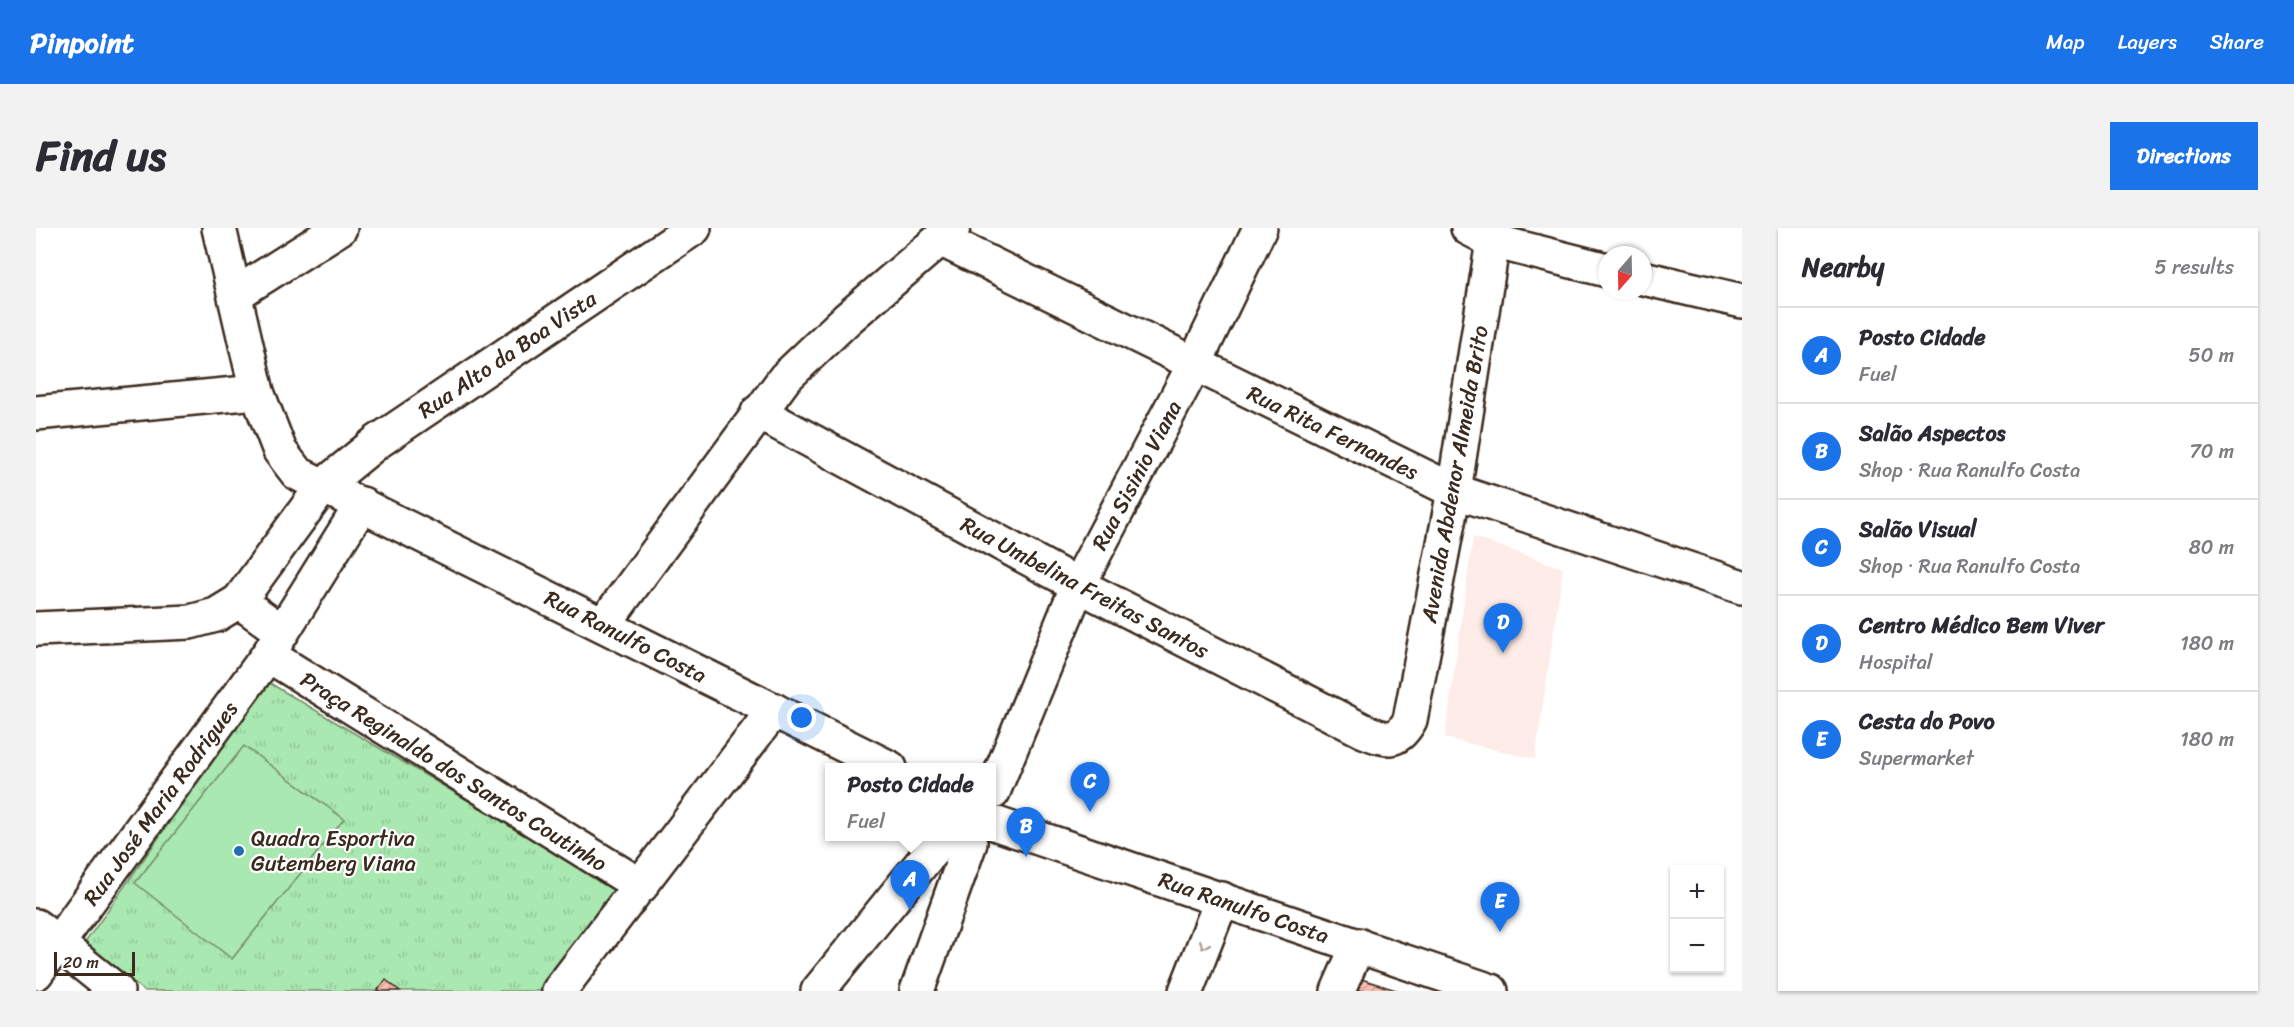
<!DOCTYPE html>
<meta charset="utf-8">
<style>
:root{--surface:#fff;--page:#f2f2f3;--text:#2b2b33;--muted:#7c7c81;--line:#e1e1e2;--accent:#1a73e8}
body{margin:0;font-family:Sriracha,sans-serif;background:var(--page);color:var(--text)}
.controls{position:absolute;right:18px;bottom:18px;display:grid;overflow:hidden;border-radius:0px;box-shadow:0 2px 4px #0004}
.controls button{width:54px;height:54px;display:grid;place-items:center;padding:0;border:0;border-bottom:2px solid var(--line);background:var(--surface);color:var(--text);font:30px sans-serif}
.compass{position:absolute;left:1562px;top:18px;width:54px;height:54px;border-radius:50%;background:var(--surface);box-shadow:0 2px 4px #0004;rotate:200deg}
.scale{position:absolute;left:18px;bottom:15px;width:81px;box-sizing:border-box;padding-left:6px;border:3px solid #3b2a1e;border-top:0;font-size:16px;line-height:21px;white-space:nowrap;color:#3b2a1e;-webkit-text-stroke:4px #fff;paint-order:stroke}
.you{position:absolute;left:766px;top:490px;width:21px;height:21px;margin:-15px;border:4px solid #fff;border-radius:50%;background:#1a73e8;box-shadow:0 0 0 9px #1a73e833}
.badge{display:grid;place-items:center;width:39px;height:39px;border-radius:50%;background:var(--accent);color:#fff;font-size:20px;font-weight:700}
.pin{position:absolute;translate:-50% -50px;filter:drop-shadow(0 2px 3px #0008)}
.pin::after{content:'';position:absolute;top:32px;width:21px;height:18px;background:inherit;clip-path:polygon(0 0,100% 0,50% 100%)}
.popup{position:absolute;left:789px;top:535px;width:171px;height:78px;box-sizing:border-box;display:grid;place-content:center;border-radius:0px;background:var(--surface);filter:drop-shadow(0 2px 4px #0005);font-size:20px;white-space:nowrap;color:var(--muted)}
.popup b{font-size:22px;color:var(--text)}
.popup::after{content:'';position:absolute;left:50%;top:100%;margin-left:-12px;border:12px solid transparent;border-top-color:var(--surface)}
.list{margin:0;padding:0;list-style:none}
h2{display:flex;justify-content:space-between;align-items:center;height:78px;margin:0;padding:0 24px;font-size:26px}
h2 small{font-size:20px;font-weight:400;color:var(--muted)}
.list li{display:grid;grid-template-columns:39px 1fr auto;gap:18px;align-items:center;box-sizing:border-box;height:96px;padding:0 24px;border-top:2px solid var(--line)}
.list b{display:block;font-size:22px;white-space:nowrap}
.list p{margin:0;font-size:20px;white-space:nowrap;color:var(--muted)}
.list em{font-size:20px;font-style:normal;color:var(--muted)}
.map{position:relative;flex:none;width:1706px;height:763px;overflow:hidden;border-radius:0px}
header{display:flex;align-items:center;gap:36px;box-sizing:border-box;height:84px;padding:0 30px;background:var(--accent);color:#fff}
header strong{font-size:28px}
nav{display:flex;gap:33px;margin-inline-start:auto;font-size:21px}
.intro{display:flex;align-items:center;justify-content:space-between;box-sizing:border-box;height:144px;padding:0 36px}
h1{margin:0;font-size:42px}
.button{padding:15px 27px;border-radius:0px;background:var(--accent);color:#fff;font-size:21px;font-weight:700}
main{display:flex;gap:36px;padding:0 36px}
aside{flex:1;background:var(--surface);border-radius:0px;box-shadow:0 2px 4px #0004}
.map>svg:first-child{display:block}
.built{fill:#fdece8}
.grass{fill:url(#grass-tufts);stroke:#728967;stroke-width:1.5}
.pitch{fill:#a9e8b0;stroke:#728967;stroke-width:1.5}
.building{fill:url(#building-hatch);stroke:#3b2a1e;stroke-width:1.5}
.lines{fill:none;stroke-linecap:round;stroke-linejoin:round}
.minor-casing{stroke:#3b2a1e;stroke-width:38}
.minor{stroke:#fff;stroke-width:33}
.oneway{stroke:#a79f9a}
.poi-dot{fill:#1f6fb2;stroke:#fff;stroke-width:2}
.labels{text-anchor:middle;stroke-width:4.5;stroke-linejoin:round;paint-order:stroke}
.street-label{font-size:22px;fill:#3b2a1e;stroke:#fff}
.poi-label{font-size:22px;fill:#3b2a1e;stroke:#fff;text-anchor:start}
</style>
<header>
<strong>Pinpoint</strong>
<nav><a>Map</a><a>Layers</a><a>Share</a></nav>
</header>
<div class="intro"><h1>Find us</h1><a class="button">Directions</a></div>
<main>
<div class="map">
<svg width="1706" height="763" viewBox="0 0 1706 763">
<defs>
<pattern id="grass-tufts" width="24" height="20" patternUnits="userSpaceOnUse" patternTransform="scale(1.5)"><rect width="24" height="20" fill="#a9e8b0"/><path d="M3 7l-1-3M5 7V3M7 7l1-3M15 17l-1-3M17 17v-4M19 17l1-3" fill="none" stroke="#92c797"/></pattern>
<pattern id="building-hatch" width="6" height="6" patternUnits="userSpaceOnUse" patternTransform="scale(1.5)"><rect width="6" height="6" fill="#f9beb1"/><path d="M-1 1l2-2M0 6l6-6M5 7l2-2" fill="none" stroke="#d6a398"/></pattern>
</defs>
<rect width="100%" height="100%" fill="#fff"/>
<filter id="ink" filterUnits="userSpaceOnUse"><feTurbulence type="fractalNoise" baseFrequency=".0167" numOctaves="2"/><feDisplacementMap in="SourceGraphic" scale="12" xChannelSelector="R" yChannelSelector="G"/><feConvolveMatrix kernelMatrix="1 2 1 2 8 2 1 2 1" color-interpolation-filters="sRGB"/></filter>
<g filter="url(#ink)">
<polygon class="built" points="1437,309 1527,340 1499,531 1409,510"/>
<polygon class="grass" points="232,454 586,664 509,763 108,763 48,716"/>
<polygon class="pitch" points="208,518 308,591 196,731 99,655"/>
<g class="building">
<polygon points="1319,749 1363,763 1313,763"/>
<polygon points="350,752 364,763 341,763"/>
</g>
<g class="lines">
<g class="minor-casing">
<g id="minor">
<polyline points="183,0 221,164 244,223 261,245 287,258 341,214 658,0"/>
<polyline points="1432,0 1457,13 1571,42"/>
<polyline points="904,11 1418,263 1706,359"/>
<polyline points="1607,50 1706,73"/>
<polyline points="200,66 304,0"/>
<path d="M722,184L1042,357L1328,503C1351,512 1361,516 1374,492L1418,263L1459,0"/>
<polyline points="0,185 221,164"/>
<polyline points="568,396 749,150 811,91 917,0"/>
<polyline points="0,401 154,394 180,387 203,373"/>
<polyline points="246,404 203,373 287,258 854,540"/>
<polyline points="232,427 605,658"/>
<polyline points="957,564 1042,357 1158,137 1224,0"/>
<polyline points="961,596 1455,763"/>
<polyline points="0,698 81,763"/>
<polyline points="0,745 232,427 326,276"/>
<polyline points="523,763 738,482"/>
<polyline points="782,763 908,608"/>
<polyline points="881,763 934,615"/>
<polyline points="1150,763 1186,671"/>
<polyline points="1302,763 1322,717"/>
</g>
</g>
<use href="#minor" class="minor"/>
</g>
<defs><path id="oneway-chevron" d="M-2-3.5L2.5 0L-2 3.5" fill="none" stroke-width="1.6" stroke-linecap="round" stroke-linejoin="round" transform="scale(1.5)"/></defs>
<use class="oneway" href="#oneway-chevron" transform="translate(1168 717) rotate(111)"/>
</g>
<circle class="poi-dot" cx="203" cy="623" r="6"/>
<g class="labels">
<g class="street-label">
<text transform="translate(471 126) rotate(-34)" y="8">Rua Alto da Boa Vista</text>
<text transform="translate(1297 204) rotate(26)" y="8">Rua Rita Fernandes</text>
<text transform="translate(1418 246) rotate(-80)" y="8">Avenida Abdenor Almeida Brito</text>
<text transform="translate(1100 247) rotate(-62)" y="8">Rua Sisinio Viana</text>
<text transform="translate(1049 359) rotate(28)" y="8">Rua Umbelina Freitas Santos</text>
<text transform="translate(590 408) rotate(27)" y="8">Rua Ranulfo Costa</text>
<text transform="translate(418 543) rotate(32)" y="8">Praça Reginaldo dos Santos Coutinho</text>
<text transform="translate(124 575) rotate(-54)" y="8">Rua José Maria Rodrigues</text>
<text transform="translate(1208 679) rotate(19)" y="8">Rua Ranulfo Costa</text>
</g>
<g class="poi-label">
<text x="215" y="618">Quadra Esportiva<tspan x="215" dy="25">Gutemberg Viana</tspan></text>
</g>
</g>
</svg>
<div class="controls">
<button>+</button>
<button>−</button>
</div>
<svg class="compass" viewBox="-18 -18 36 36"><path d="M0-13l5 13h-10z" fill="#e53935"/><path d="M0 13l5-13h-10z" fill="#7c7c81"/></svg>
<div class="scale">20 m</div>
<div class="you"></div>
<div class="pin badge" style="left:874px;top:682px">A</div>
<div class="popup"><b>Posto Cidade</b>Fuel</div>
<div class="pin badge" style="left:990px;top:629px">B</div>
<div class="pin badge" style="left:1054px;top:584px">C</div>
<div class="pin badge" style="left:1467px;top:425px">D</div>
<div class="pin badge" style="left:1464px;top:704px">E</div>
</div>
<aside>
<h2>Nearby<small>5 results</small></h2>
<ul class="list">
<li><span class="badge">A</span><div><b>Posto Cidade</b><p>Fuel</p></div><em>50 m</em></li>
<li><span class="badge">B</span><div><b>Salão Aspectos</b><p>Shop · Rua Ranulfo Costa</p></div><em>70 m</em></li>
<li><span class="badge">C</span><div><b>Salão Visual</b><p>Shop · Rua Ranulfo Costa</p></div><em>80 m</em></li>
<li><span class="badge">D</span><div><b>Centro Médico Bem Viver</b><p>Hospital</p></div><em>180 m</em></li>
<li><span class="badge">E</span><div><b>Cesta do Povo</b><p>Supermarket</p></div><em>180 m</em></li>
</ul>
</aside>
</main>
